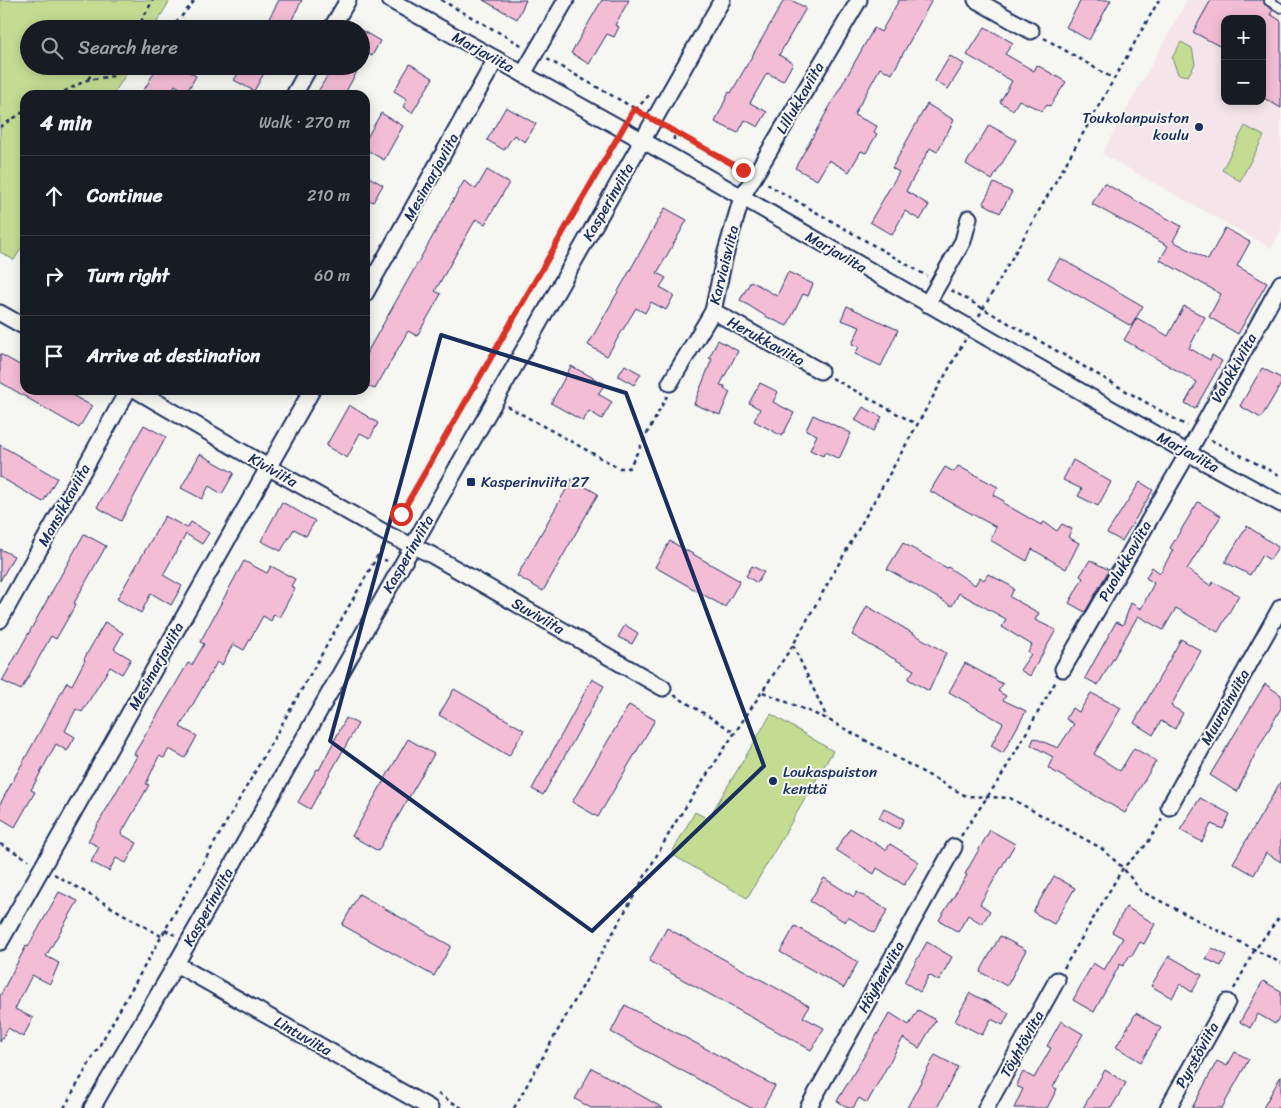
<!DOCTYPE html>
<meta charset="utf-8">
<style>
:root{--surface:#171b24;--page:#242831;--text:#f1f3f6;--muted:#9ea1a6;--line:#363941}
body{margin:0;font-family:Sriracha,sans-serif;background:var(--page);color:var(--text)}
.controls{position:absolute;right:15px;top:15px;display:grid;overflow:hidden;border-radius:10px;box-shadow:0 2px 12px #0003}
.controls button{width:45px;height:45px;display:grid;place-items:center;padding:0;border:0;border-bottom:1px solid var(--line);background:var(--surface);color:var(--text);font:25px sans-serif}
.stop{position:absolute;width:15px;height:15px;margin:-11px;border:4px solid #d93025;border-radius:50%;background:#fff}
.stop.end{background:#d93025;border-color:#fff;box-shadow:0 1px 5px #0008}
.list{margin:0;padding:0;list-style:none}
h2{display:flex;justify-content:space-between;align-items:center;height:65px;margin:0;padding:0 20px;font-size:21px}
h2 small{font-size:16px;font-weight:400;color:var(--muted)}
.list li{display:grid;grid-template-columns:32px 1fr auto;gap:15px;align-items:center;box-sizing:border-box;height:80px;padding:0 20px;border-top:1px solid var(--line)}
.list b{display:block;font-size:19px;white-space:nowrap}
.list em{font-size:16px;font-style:normal;color:var(--muted)}
.icon{flex:none;width:28px;height:28px;fill:none;stroke:currentColor;stroke-width:2;stroke-linecap:round;stroke-linejoin:round}
.map{position:relative;flex:none;width:1281px;height:1108px;overflow:hidden}
.search{position:absolute;background:var(--surface);box-shadow:0 2px 12px #0003;left:20px;top:20px;width:350px;height:55px;display:flex;align-items:center;gap:12px;box-sizing:border-box;padding:0 18px;border-radius:28px;color:var(--muted);font-size:19px}
.panel{position:absolute;background:var(--surface);box-shadow:0 2px 12px #0003;left:20px;top:90px;width:350px;height:305px;border-radius:15px}
.map>svg:first-child{display:block}
.built{fill:#f5e5ea;fill-rule:evenodd}
.green{fill:#c4dc92;stroke:#708678}
.building{fill:#f4bdd6;stroke:#1b2f5e}
.lines{fill:none;stroke-linecap:round;stroke-linejoin:round}
.service-casing{stroke:#1b2f5e;stroke-width:11}
.minor-casing{stroke:#1b2f5e;stroke-width:19}
.path{stroke:#1b2f5e;stroke-width:2.5;stroke-dasharray:4 4;stroke-linecap:butt}
.service{stroke:#f6f6f2;stroke-width:8}
.minor{stroke:#f6f6f2;stroke-width:15}
.route{stroke:#d93025;stroke-width:6}
.marked{fill:none;stroke:#1b2f5e;stroke-width:4;stroke-linejoin:round}
.poi-dot{fill:#1b2f5e;stroke:#f6f6f2;stroke-width:2}
.labels{text-anchor:middle;stroke-width:4;stroke-linejoin:round;paint-order:stroke}
.street-label{font-size:15px;fill:#1b2f5e;stroke:#f6f6f2}
.poi-label{font-size:15px;fill:#1b2f5e;stroke:#f6f6f2;text-anchor:start}
</style>
<div class="map">
<svg width="1281" height="1108" viewBox="0 0 1281 1108">
<rect width="100%" height="100%" fill="#f6f6f2"/>
<filter id="ink" filterUnits="userSpaceOnUse"><feTurbulence type="fractalNoise" baseFrequency=".02" numOctaves="2"/><feDisplacementMap in="SourceGraphic" scale="10" xChannelSelector="R" yChannelSelector="G"/><feConvolveMatrix kernelMatrix="1 2 1 2 8 2 1 2 1" color-interpolation-filters="sRGB"/></filter>
<g filter="url(#ink)">
<path class="built" d="M1187,0H1281V230L1271,248L1102,154ZM1225,19H1262V101H1225Z"/>
<g class="green">
<polygon points="0,0 170,0 153,29 29,29 29,66 131,66 113,95 25,95 25,242 14,260 0,252"/>
<polygon points="1181,42 1192,48 1195,64 1188,76 1178,74 1172,58"/>
<polygon points="1245,126 1264,136 1240,181 1222,170"/>
<polygon points="771,714 833,751 747,898 671,854 695,812 708,819"/>
</g>
<g class="building">
<polygon points="279,0 302,0 287,29 275,29 266,24"/>
<polygon points="483,0 526,0 517,19"/>
<polygon points="602,0 629,0 615,25 619,27 614,37 607,34 589,64 571,53"/>
<polygon points="784,0 791,0 806,8 779,55 793,63 783,81 767,73 750,103 767,112 758,127 745,120 738,133 715,122 729,92 731,93"/>
<polygon points="899,0 932,0 892,74 880,68 854,115 877,126 874,132 877,134 866,153 861,151 849,172 829,160 817,180 795,168 874,28 881,32"/>
<polygon points="1081,0 1111,0 1089,40 1066,27"/>
<polygon points="1211,0 1264,0 1264,4 1273,10 1270,14 1281,21 1281,108 1262,97 1262,19 1225,19 1225,49 1193,32"/>
<polygon points="985,27 1013,43 1005,54 1034,71 1037,65 1066,82 1050,106 1047,105 1042,111 1019,100 1013,110 1000,102 1012,81 967,55"/>
<polygon points="361,30 380,41 372,56 361,50"/>
<polygon points="950,56 964,64 948,89 935,81"/>
<polygon points="410,64 433,78 412,113 403,107 407,99 394,91"/>
<polygon points="158,66 179,66 196,76 187,92 175,85 170,95 141,95"/>
<polygon points="243,66 268,66 254,91 234,80"/>
<polygon points="333,66 360,66 344,95 316,95"/>
<polygon points="927,104 954,120 937,152 930,148 906,191 929,205 920,220 905,211 892,235 870,222 899,172 892,168"/>
<polygon points="506,107 536,124 525,142 514,135 504,150 487,140"/>
<polygon points="381,113 403,126 384,160 365,149 365,141"/>
<polygon points="989,125 1016,140 992,180 966,164"/>
<polygon points="487,170 509,183 485,224 476,219 435,291 441,294 417,336 408,331 375,389 365,384 365,356 464,181 476,189"/>
<polygon points="365,175 383,185 373,202 365,197"/>
<polygon points="994,183 1012,192 1000,213 983,203"/>
<polygon points="1104,183 1181,226 1173,241 1208,260 1225,228 1250,242 1237,266 1267,283 1238,334 1209,317 1221,294 1160,260 1168,246 1092,204"/>
<polygon points="665,208 687,220 657,273 666,278 660,287 674,295 666,310 651,302 645,313 636,308 607,356 588,345"/>
<polygon points="1060,258 1143,306 1131,326 1048,278"/>
<polygon points="788,272 813,284 808,296 803,294 787,326 767,317 740,300 751,281 777,296"/>
<polygon points="847,306 898,330 881,366 855,354 859,347 852,344 860,327 841,320"/>
<polygon points="1184,306 1205,317 1189,348 1210,360 1212,355 1222,361 1195,409 1185,403 1197,382 1124,340 1137,318 1168,336"/>
<polygon points="718,340 738,351 720,385 725,386 724,389 730,392 720,415 694,404 712,359 709,358"/>
<polygon points="0,354 25,368 25,390 63,390 92,406 79,428 0,382"/>
<polygon points="625,365 641,374 634,385 618,376"/>
<polygon points="571,366 605,384 598,394 612,402 602,419 589,411 583,421 551,403"/>
<polygon points="1262,368 1281,378 1281,384 1261,418 1240,406"/>
<polygon points="760,383 778,392 773,402 794,413 782,436 754,421 760,409 749,403"/>
<polygon points="349,405 378,423 370,438 360,433 347,458 326,446"/>
<polygon points="863,407 882,417 874,431 855,420"/>
<polygon points="813,415 851,433 839,459 825,452 823,456 810,450 817,435 806,430"/>
<polygon points="144,425 166,437 121,521 97,507"/>
<polygon points="0,445 57,478 43,502 0,477"/>
<polygon points="200,454 234,473 222,494 209,486 202,499 181,488"/>
<polygon points="1073,460 1111,482 1098,506 1078,496 1082,489 1063,480"/>
<polygon points="958,466 998,487 993,495 1004,501 1003,503 1041,525 1044,522 1057,531 1062,524 1072,529 1068,537 1079,543 1066,569 1032,549 1027,561 990,540 996,527 930,491 945,467 954,472"/>
<polygon points="572,479 598,494 543,591 517,576"/>
<polygon points="1140,482 1153,490 1122,541 1107,533"/>
<polygon points="282,502 315,521 306,536 294,529 281,551 261,541"/>
<polygon points="1198,502 1221,516 1187,569 1211,586 1213,582 1239,595 1218,632 1176,608 1163,630 1138,616 1098,685 1085,678 1116,622 1123,625 1131,603 1141,609 1154,583 1146,578 1152,567 1160,573 1173,550 1170,548"/>
<polygon points="165,516 187,528 191,522 209,533 202,544 186,534 163,575 182,586 171,605 151,593 141,613 117,599"/>
<polygon points="1247,526 1278,547 1270,560 1262,555 1250,575 1225,562"/>
<polygon points="84,534 106,546 74,603 76,604 56,639 51,636 21,690 2,681"/>
<polygon points="670,541 740,581 725,607 655,567"/>
<polygon points="903,543 947,568 948,567 975,585 980,577 984,580 988,574 1009,585 1014,589 1010,597 1039,613 1035,620 1056,630 1030,676 1020,670 1031,654 1028,652 1032,645 1002,627 1006,619 959,593 952,606 887,569"/>
<polygon points="0,549 14,556 0,581"/>
<polygon points="1090,560 1109,570 1085,612 1069,603 1083,578 1080,576"/>
<polygon points="244,561 267,573 271,566 295,579 291,586 295,588 279,618 274,614 271,621 263,616 244,650 233,644 222,665 217,662 180,727 197,736 185,758 169,749 164,758 159,756 146,784 149,785 121,834 137,843 126,863 116,858 109,871 91,862 99,847 88,841 137,756 134,754 158,714 188,663 192,665 204,644 200,642"/>
<polygon points="752,566 764,572 757,583 746,576"/>
<polygon points="867,606 946,653 929,691 908,679 914,670 852,635"/>
<polygon points="105,622 123,633 114,649 131,659 122,674 110,667 82,712 76,709 65,731 75,737 67,751 56,744 31,790 35,792 15,827 0,818 0,804 67,682 72,685 85,660 84,659"/>
<polygon points="625,625 638,633 632,644 618,637"/>
<polygon points="1181,639 1201,651 1171,706 1183,713 1175,729 1161,721 1153,735 1134,723"/>
<polygon points="965,663 1003,684 998,691 1006,696 1003,700 1026,711 1003,753 991,746 1003,723 949,692"/>
<polygon points="592,679 604,686 543,795 532,789"/>
<polygon points="1265,684 1281,695 1281,708 1256,752 1237,792 1210,775"/>
<polygon points="454,689 524,730 509,756 439,715"/>
<polygon points="1091,693 1121,708 1094,754 1120,771 1134,748 1156,761 1125,813 1048,768 1053,757 1031,745 1034,738 1058,748 1074,724 1066,719 1072,708 1079,712"/>
<polygon points="629,705 655,720 598,817 572,802"/>
<polygon points="346,718 358,724 310,809 298,802 317,769 319,770"/>
<polygon points="408,739 434,754 378,851 352,836"/>
<polygon points="1281,781 1281,862 1266,853 1254,875 1233,863"/>
<polygon points="1200,798 1230,814 1223,829 1211,824 1202,842 1180,830"/>
<polygon points="884,808 904,819 899,829 879,818"/>
<polygon points="850,828 886,850 890,844 919,862 904,885 877,868 874,874 836,850"/>
<polygon points="990,830 1015,844 980,904 990,911 982,924 968,915 958,932 939,920 967,875 965,874"/>
<polygon points="1054,876 1075,888 1054,924 1033,912"/>
<polygon points="824,878 854,897 857,892 888,910 874,933 848,917 845,922 810,901"/>
<polygon points="59,892 78,901 46,956 59,963 50,984 32,975 15,1009 33,1018 23,1037 8,1028 0,1042 0,996 26,946 28,947"/>
<polygon points="359,894 451,946 434,976 342,925"/>
<polygon points="1126,907 1155,924 1144,944 1140,942 1132,956 1130,955 1123,966 1120,964 1094,1012 1073,1000 1093,963 1104,970 1123,938 1112,932"/>
<polygon points="795,926 858,962 844,988 780,952"/>
<polygon points="667,928 809,1006 803,1017 824,1028 811,1050 649,961"/>
<polygon points="1000,936 1026,950 1007,986 980,972"/>
<polygon points="927,942 952,957 939,981 929,975 920,992 904,982"/>
<polygon points="1212,948 1226,955 1221,966 1206,959"/>
<polygon points="1169,956 1202,975 1192,992 1180,984 1172,998 1151,986"/>
<polygon points="1263,981 1281,991 1281,1015 1275,1024 1258,1014 1250,1028 1240,1022"/>
<polygon points="970,993 1009,1013 1003,1025 991,1019 982,1035 955,1021"/>
<polygon points="625,1005 775,1086 763,1108 751,1108 611,1032"/>
<polygon points="918,1010 936,1020 919,1048 903,1038 867,1103 859,1098 853,1108 849,1108 837,1101 890,1013 909,1025"/>
<polygon points="1136,1013 1161,1028 1141,1062 1116,1047"/>
<polygon points="1061,1021 1083,1034 1053,1087 1057,1089 1047,1108 1014,1108 1023,1089 1016,1086 1023,1072 1034,1078 1051,1048 1047,1046"/>
<polygon points="1235,1052 1249,1059 1222,1108 1192,1108 1217,1061 1227,1066"/>
<polygon points="935,1055 958,1067 937,1108 907,1108"/>
<polygon points="592,1068 663,1108 591,1108 575,1099"/>
<polygon points="1105,1070 1126,1083 1111,1108 1083,1108"/>
<polygon points="1281,1076 1281,1108 1263,1108"/>
</g>
<g class="lines">
<g class="service-casing">
<polyline id="service" points="1269,1 1281,8"/>
</g>
<g class="minor-casing">
<g id="minor">
<polyline points="390,0 674,158 1188,453 1281,504"/>
<polyline points="976,0 1031,31"/>
<polyline points="331,29 348,0"/>
<polyline points="523,74 566,0"/>
<polyline points="294,95 310,66"/>
<polyline points="365,294 496,59"/>
<polyline points="927,304 963,241 969,218"/>
<polyline points="713,311 820,371"/>
<polyline points="0,313 25,327"/>
<polyline points="670,383 713,311 725,255 742,197 859,0"/>
<polyline points="136,390 268,467 389,535 430,554 663,688"/>
<polyline points="0,620 128,390"/>
<polyline points="1063,669 1188,453 1281,283"/>
<polyline points="1169,807 1281,607"/>
<polyline points="0,942 312,390"/>
<polyline points="176,964 430,1108"/>
<polyline points="92,1108 176,964 722,0"/>
<polyline points="808,1108 954,847"/>
<polyline points="986,1108 1057,980"/>
<polyline points="1168,1108 1227,1002"/>
</g>
</g>
<g class="path">
<polyline points="441,0 523,46"/>
<polyline points="137,29 153,0"/>
<polyline points="171,29 195,0"/>
<polyline points="1044,38 1114,79"/>
<polyline points="547,59 643,113"/>
<polyline points="88,79 98,66"/>
<polyline points="57,95 87,80 113,76 127,66"/>
<polyline points="630,116 651,93"/>
<polyline points="0,127 25,111"/>
<polyline points="667,127 743,170"/>
<polyline points="670,129 674,137 674,142"/>
<polyline points="767,184 927,276"/>
<polyline points="951,290 1187,426"/>
<polyline points="979,316 1159,0"/>
<polyline points="832,378 916,424"/>
<polyline points="507,406 619,468 629,468 667,396"/>
<polyline points="1211,440 1281,476"/>
<polyline points="397,522 616,141"/>
<polyline points="377,556 387,561"/>
<polyline points="793,645 827,718"/>
<polyline points="763,692 827,719 966,796 1010,798 1101,848 1123,868 1141,891 1281,963"/>
<polyline points="674,695 734,732"/>
<polyline points="961,836 1002,775 1056,681"/>
<polyline points="0,844 29,860"/>
<polyline points="54,874 161,936"/>
<polyline points="165,930 175,935"/>
<polyline points="1064,968 1123,868 1147,844 1162,819"/>
<polyline points="1234,989 1254,951 1281,915"/>
<polyline points="438,1094 462,1108"/>
<polyline points="64,1108 382,548"/>
<polyline points="514,1108 675,823 793,645 965,340"/>
</g>
<use href="#service" class="service"/>
<use href="#minor" class="minor"/>
</g>
</g>
<g class="lines" filter="url(#ink)">
<polyline class="route" points="401,514 634,109 743,170"/>
</g>
<path class="marked" d="M441,335L626,393L764,766L592,931L330,741Z"/>
<g class="poi-dot">
<circle cx="1199" cy="127" r="5"/>
<rect x="466" y="477" width="10" height="10" rx="2.5"/>
<circle cx="773" cy="781" r="5"/>
</g>
<g class="labels">
<g class="street-label">
<text transform="translate(483 52) rotate(29)" y="5">Marjaviita</text>
<text transform="translate(800 98) rotate(-60)" y="5">Lillukkaviita</text>
<text transform="translate(431 177) rotate(-61)" y="5">Mesimarjaviita</text>
<text transform="translate(608 202) rotate(-60)" y="5">Kasperinviita</text>
<text transform="translate(836 252) rotate(30)" y="5">Marjaviita</text>
<text transform="translate(724 265) rotate(-76)" y="5">Karviaisviita</text>
<text transform="translate(766 341) rotate(29)" y="5">Herukkaviita</text>
<text transform="translate(1234 368) rotate(-61)" y="5">Valokkiviita</text>
<text transform="translate(1188 452) rotate(29)" y="5">Marjaviita</text>
<text transform="translate(273 470) rotate(30)" y="5">Kiviviita</text>
<text transform="translate(64 505) rotate(-61)" y="5">Mansikkaviita</text>
<text transform="translate(408 554) rotate(-60)" y="5">Kasperinviita</text>
<text transform="translate(1125 561) rotate(-60)" y="5">Puolukkaviita</text>
<text transform="translate(538 616) rotate(30)" y="5">Suviviita</text>
<text transform="translate(156 666) rotate(-61)" y="5">Mesimarjaviita</text>
<text transform="translate(1225 707) rotate(-61)" y="5">Muurainviita</text>
<text transform="translate(208 907) rotate(-61)" y="5">Kasperinviita</text>
<text transform="translate(881 977) rotate(-61)" y="5">Höyhenviita</text>
<text transform="translate(303 1036) rotate(30)" y="5">Lintuviita</text>
<text transform="translate(1022 1044) rotate(-61)" y="5">Töyhtöviita</text>
<text transform="translate(1197 1055) rotate(-61)" y="5">Pyrstöviita</text>
</g>
<g class="poi-label">
<text x="1189" y="123" text-anchor="end">Toukolanpuiston<tspan x="1189" dy="17">koulu</tspan></text>
<text x="481" y="487">Kasperinviita 27</text>
<text x="783" y="777">Loukaspuiston<tspan x="783" dy="17">kenttä</tspan></text>
</g>
</g>
</svg>
<div class="controls">
<button>+</button>
<button>−</button>
</div>
<div class="stop" style="left:401px;top:514px"></div>
<div class="stop end" style="left:743px;top:170px"></div>
<div class="search"><svg class="icon" aria-label="search" viewBox="0 0 24 24"><circle cx="10" cy="10" r="6"/><path d="M15 15l6 6"/></svg>Search here</div>
<section class="panel">
<h2>4 min<small>Walk · 270 m</small></h2>
<ul class="list">
<li><svg class="icon" aria-label="ahead" viewBox="0 0 24 24"><path d="M12 20V5M6 11l6-6 6 6"/></svg><div><b>Continue</b></div><em>210 m</em></li>
<li><svg class="icon" aria-label="right" viewBox="0 0 24 24"><path d="M7 20v-9h11M14 6l5 5-5 5"/></svg><div><b>Turn right</b></div><em>60 m</em></li>
<li><svg class="icon" aria-label="arrive" viewBox="0 0 24 24"><path d="M6 21V4h12l-3 4 3 4H6"/></svg><div><b>Arrive at destination</b></div></li>
</ul>
</section>
</div>
